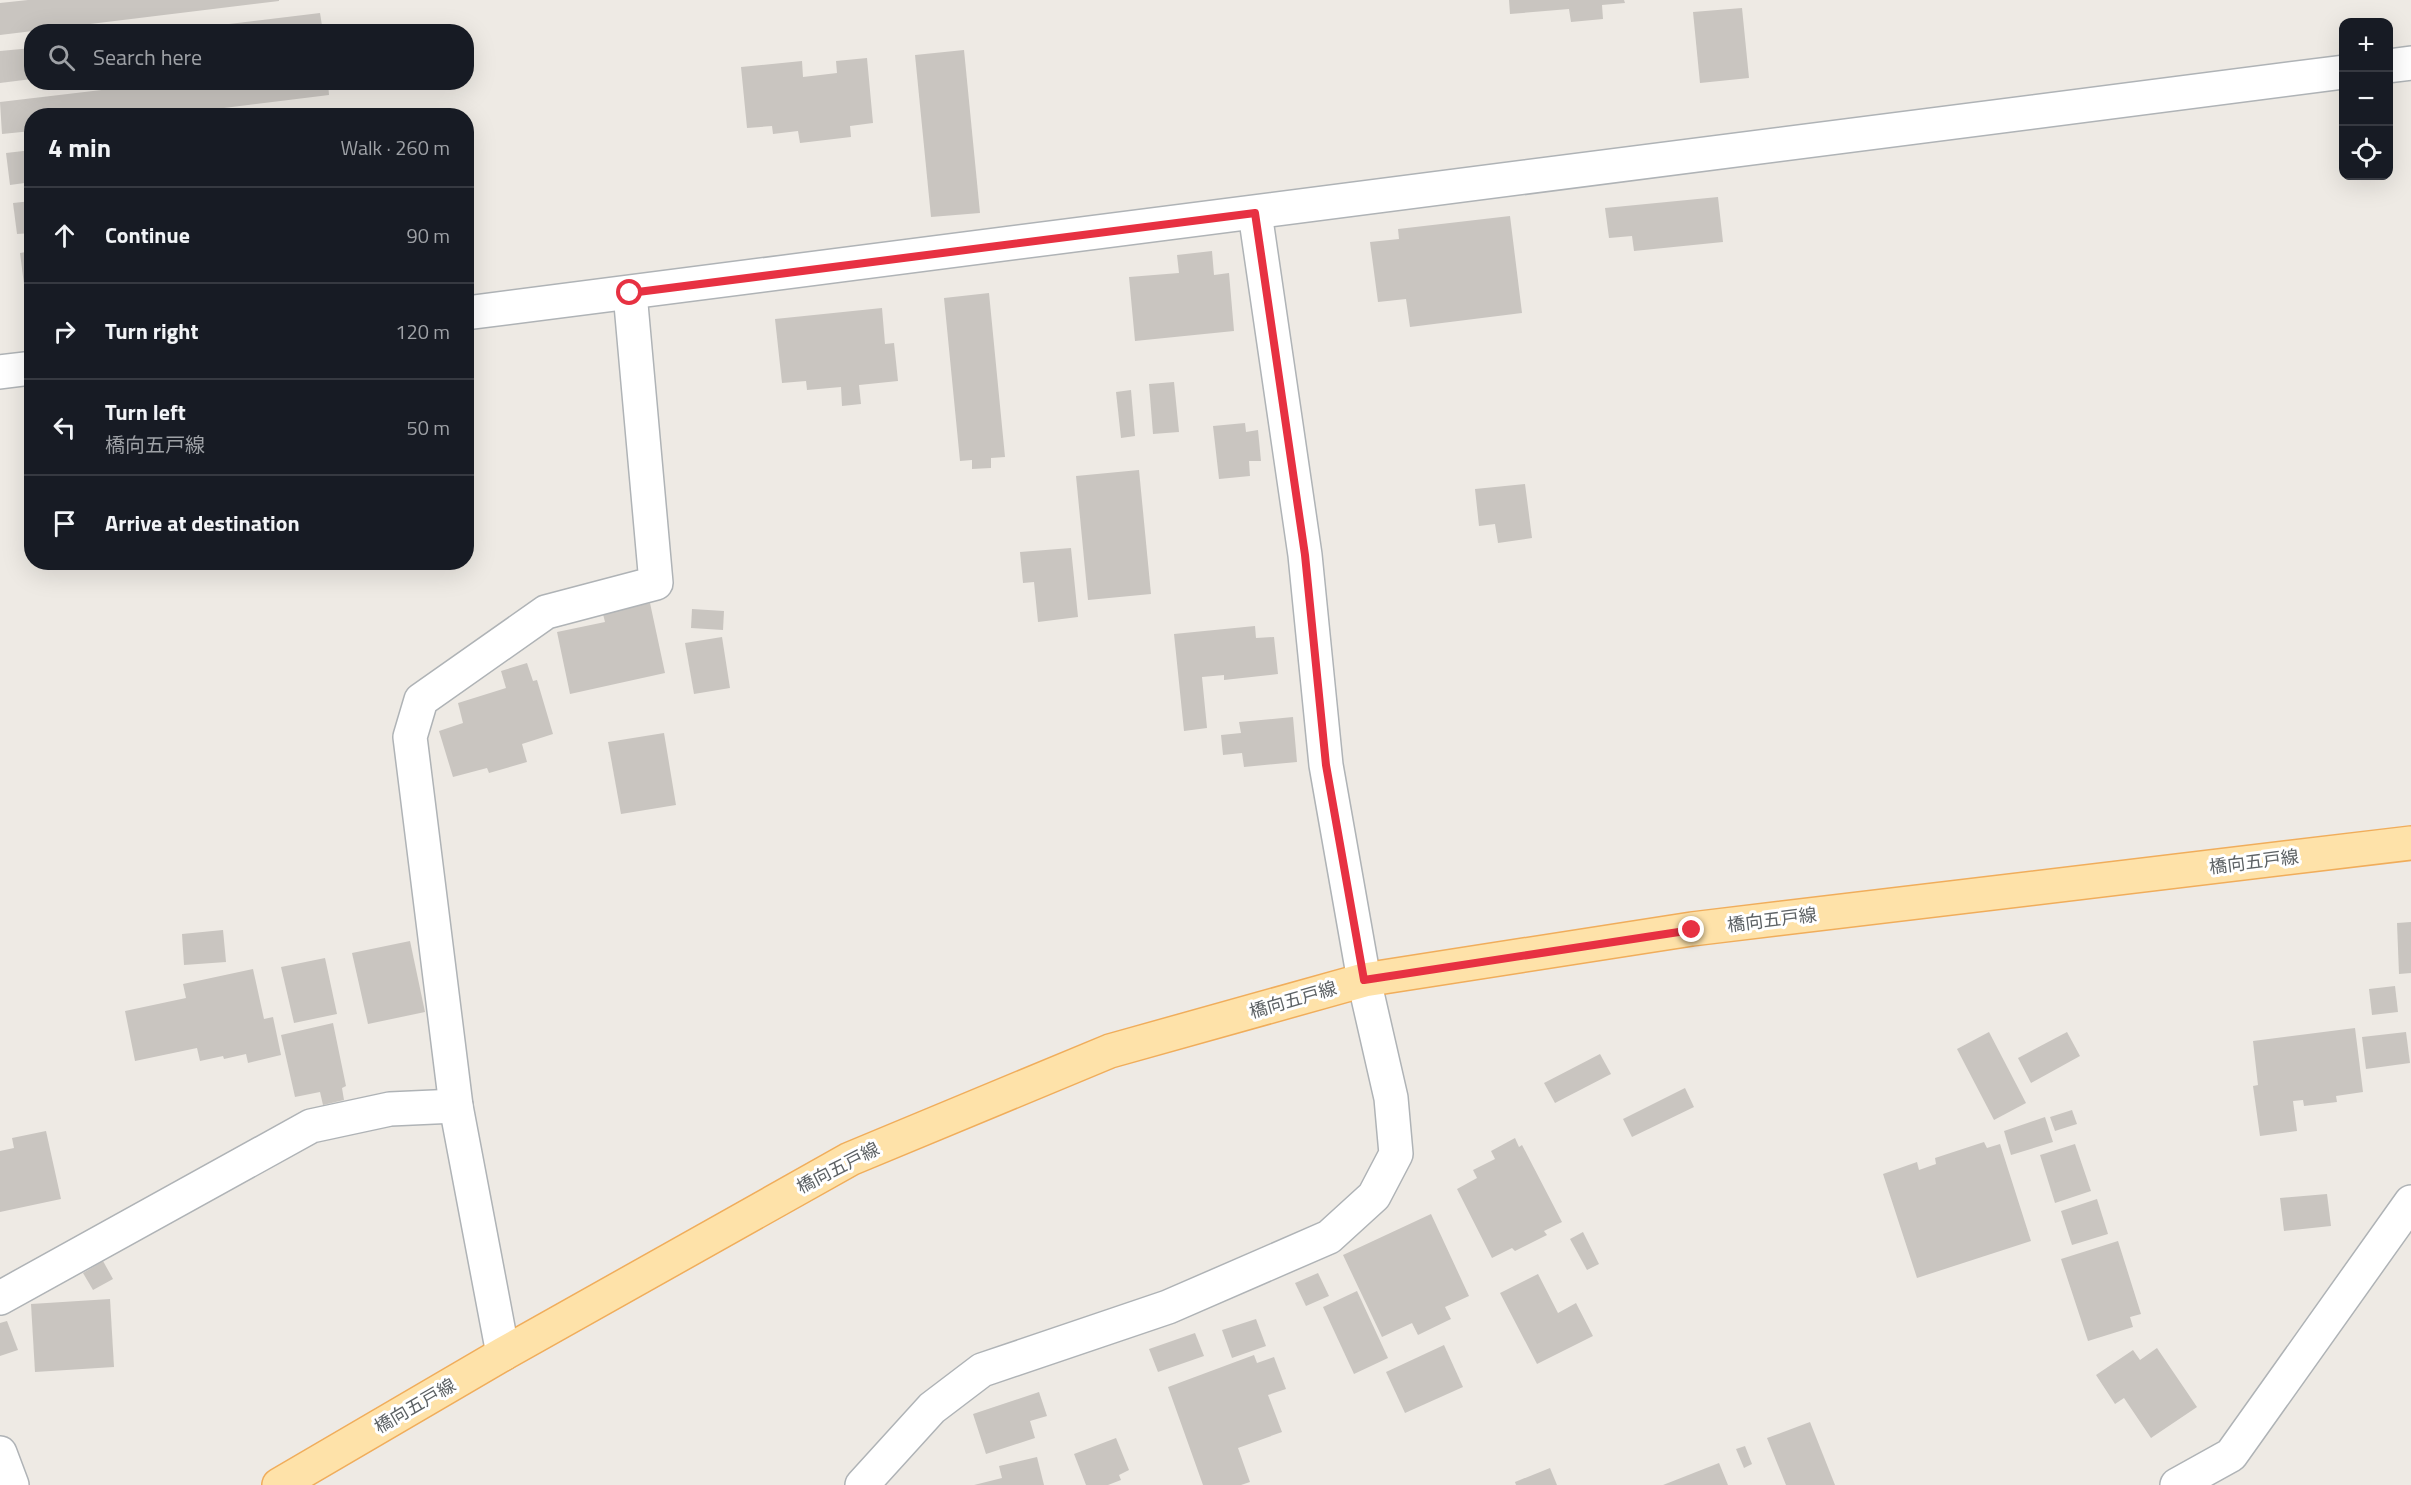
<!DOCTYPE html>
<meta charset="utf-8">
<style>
:root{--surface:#171b24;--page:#20242c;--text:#f1f3f6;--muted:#9ea1a6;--line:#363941}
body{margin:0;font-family:"Titillium Web","Noto Sans JP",sans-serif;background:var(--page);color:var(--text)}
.controls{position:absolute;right:18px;top:18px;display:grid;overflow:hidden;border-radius:12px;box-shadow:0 6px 24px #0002}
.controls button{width:54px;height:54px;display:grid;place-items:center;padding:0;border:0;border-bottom:2px solid var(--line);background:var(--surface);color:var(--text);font:30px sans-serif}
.stop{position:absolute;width:18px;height:18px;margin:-14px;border:4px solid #e73142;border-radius:50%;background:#fff}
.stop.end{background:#e73142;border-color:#fff;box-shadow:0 2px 6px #0008}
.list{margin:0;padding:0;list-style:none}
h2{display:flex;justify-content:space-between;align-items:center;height:78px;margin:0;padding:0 24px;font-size:26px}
h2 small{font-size:20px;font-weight:400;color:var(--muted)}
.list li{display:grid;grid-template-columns:39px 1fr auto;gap:18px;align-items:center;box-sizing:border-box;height:96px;padding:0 24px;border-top:2px solid var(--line)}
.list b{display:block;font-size:22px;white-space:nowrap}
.list p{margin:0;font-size:20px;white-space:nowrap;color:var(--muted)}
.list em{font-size:20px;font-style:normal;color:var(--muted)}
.icon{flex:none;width:33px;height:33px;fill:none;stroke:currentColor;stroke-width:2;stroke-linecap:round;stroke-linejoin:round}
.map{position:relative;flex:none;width:2411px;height:1485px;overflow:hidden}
.search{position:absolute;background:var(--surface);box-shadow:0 6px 24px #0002;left:24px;top:24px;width:450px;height:66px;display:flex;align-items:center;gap:15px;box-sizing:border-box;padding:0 21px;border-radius:24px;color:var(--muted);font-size:22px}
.panel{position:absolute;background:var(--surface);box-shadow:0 6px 24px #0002;left:24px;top:108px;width:450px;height:462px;border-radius:24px}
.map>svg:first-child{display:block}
.building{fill:#c9c5c0}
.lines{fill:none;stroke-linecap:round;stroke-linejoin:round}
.minor-casing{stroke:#afb3b6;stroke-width:36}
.primary-casing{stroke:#f0ad5b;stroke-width:36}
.minor{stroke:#fff;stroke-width:33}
.primary{stroke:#fee2a9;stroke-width:33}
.route{stroke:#e73142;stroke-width:8}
.labels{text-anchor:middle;stroke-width:6;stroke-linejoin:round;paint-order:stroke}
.street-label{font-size:18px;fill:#5c6164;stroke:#fff}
</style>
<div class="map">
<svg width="2411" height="1485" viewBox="0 0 2411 1485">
<rect width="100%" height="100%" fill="#eeeae4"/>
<g class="building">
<polygon points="28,0 279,0 279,1 0,35 0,3"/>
<polygon points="1509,0 1624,0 1625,3 1602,5 1603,19 1571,22 1569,9 1510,14"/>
<polygon points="1742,8 1749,78 1700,83 1693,12"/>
<polygon points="320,13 323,32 179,32 179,30"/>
<polygon points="32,48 32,79 0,83 0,51"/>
<polygon points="964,50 980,213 931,217 915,55"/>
<polygon points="867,58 873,123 850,126 851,137 800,143 798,131 773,134 772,126 747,128 741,67 802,61 803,77 837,73 836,61"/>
<polygon points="169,82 328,82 329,95 160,116 32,116 32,131 2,134 0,102"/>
<polygon points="32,150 32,182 10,185 6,153"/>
<polygon points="1718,197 1723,242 1634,251 1632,236 1609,238 1605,208"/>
<polygon points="32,201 32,233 17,234 13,203"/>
<polygon points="1510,216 1522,313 1410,327 1406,299 1378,302 1370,242 1399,239 1398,229"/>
<polygon points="32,251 32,283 24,284 20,253"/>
<polygon points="1212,251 1214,275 1229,273 1234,331 1135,341 1129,277 1179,273 1177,255"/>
<polygon points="989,293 1005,457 991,458 991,468 972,469 972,460 960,461 944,298"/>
<polygon points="882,308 885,344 894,343 898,381 859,385 861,404 842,406 841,387 807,390 806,381 782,383 775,319"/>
<polygon points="1174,382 1179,432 1153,434 1149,384"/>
<polygon points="1131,390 1135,436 1121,438 1116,392"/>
<polygon points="1245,423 1246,432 1258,430 1261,461 1249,461 1250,476 1219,479 1213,426"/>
<polygon points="1139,470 1151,594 1088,600 1076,476"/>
<polygon points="1525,484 1532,538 1498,543 1495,524 1479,526 1475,489"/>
<polygon points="1071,548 1078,617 1038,622 1034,582 1023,583 1020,552"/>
<polygon points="650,603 665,673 570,694 557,632 605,622 603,614"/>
<polygon points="692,609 724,611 723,630 691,628"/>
<polygon points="1255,626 1256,638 1274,637 1278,674 1224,680 1224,675 1202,677 1207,728 1184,731 1174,634"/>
<polygon points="722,637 730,688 694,694 685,643"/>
<polygon points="527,663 533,681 537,680 553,734 522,744 527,762 489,773 487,768 453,777 439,731 463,723 458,703 506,688 501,671"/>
<polygon points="1293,717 1297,762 1244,767 1242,753 1223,755 1221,735 1241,733 1239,722"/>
<polygon points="664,733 676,805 621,814 608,742"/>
<polygon points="2411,922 2411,973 2399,974 2397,923"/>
<polygon points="223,930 226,962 184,965 182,934"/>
<polygon points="410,941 425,1012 368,1024 352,953"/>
<polygon points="325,958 337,1014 294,1023 281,967"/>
<polygon points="253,969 264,1019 273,1017 281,1055 248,1063 246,1054 224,1059 223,1056 200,1061 197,1048 135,1061 125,1011 186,998 183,984"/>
<polygon points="2395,986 2398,1012 2372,1015 2369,989"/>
<polygon points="333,1023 346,1086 342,1088 344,1100 323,1105 320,1092 295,1097 281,1035"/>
<polygon points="2355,1028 2363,1092 2336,1096 2337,1102 2304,1106 2303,1100 2293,1101 2297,1131 2260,1136 2253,1086 2258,1085 2253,1041"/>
<polygon points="1989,1032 2026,1103 1994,1120 1957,1049"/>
<polygon points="2067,1032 2080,1056 2031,1083 2018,1058"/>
<polygon points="2406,1032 2410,1063 2366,1069 2362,1037"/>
<polygon points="1600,1054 1611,1074 1555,1103 1544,1083"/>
<polygon points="1685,1088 1694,1107 1632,1137 1623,1119"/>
<polygon points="2072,1110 2077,1124 2055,1131 2050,1117"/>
<polygon points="2045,1117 2053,1142 2011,1155 2004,1131"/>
<polygon points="46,1131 61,1199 0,1212 0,1151 14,1148 12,1138"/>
<polygon points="1515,1138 1519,1147 1522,1145 1562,1222 1544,1231 1547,1235 1515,1251 1512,1248 1492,1258 1457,1189 1477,1178 1473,1170 1495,1159 1491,1151"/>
<polygon points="1984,1142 1987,1148 2000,1144 2031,1241 1917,1278 1883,1174 1917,1162 1919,1170 1936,1164 1935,1158"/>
<polygon points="2075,1144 2091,1191 2055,1203 2040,1155"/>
<polygon points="2327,1194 2331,1226 2284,1231 2280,1198"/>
<polygon points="2097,1199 2108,1234 2072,1245 2061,1211"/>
<polygon points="1431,1214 1469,1296 1445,1307 1451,1319 1418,1335 1412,1323 1382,1337 1343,1255"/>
<polygon points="1583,1232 1599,1264 1587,1270 1570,1239"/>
<polygon points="2118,1241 2141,1314 2130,1317 2133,1327 2088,1341 2061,1259"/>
<polygon points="103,1261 113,1279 93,1290 83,1273"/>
<polygon points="1318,1273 1329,1296 1306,1306 1295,1283"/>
<polygon points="1538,1274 1558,1313 1576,1303 1593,1336 1537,1364 1500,1293"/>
<polygon points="1357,1291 1388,1358 1354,1374 1323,1307"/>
<polygon points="110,1299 114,1367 35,1372 31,1304"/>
<polygon points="1256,1319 1266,1346 1232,1358 1222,1330"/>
<polygon points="7,1321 18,1350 0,1356 0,1323"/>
<polygon points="1195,1333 1204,1356 1158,1372 1149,1349"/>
<polygon points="1444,1345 1463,1387 1405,1413 1386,1372"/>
<polygon points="2157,1348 2197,1407 2151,1438 2124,1398 2115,1404 2096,1375 2133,1350 2140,1360"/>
<polygon points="1254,1355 1257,1363 1274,1357 1286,1389 1268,1395 1282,1432 1238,1448 1250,1482 1241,1485 1203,1485 1168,1387"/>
<polygon points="1039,1392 1047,1416 1030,1421 1035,1438 986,1454 973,1414"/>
<polygon points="1810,1422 1835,1485 1786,1485 1767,1438"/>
<polygon points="1116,1438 1129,1470 1119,1475 1121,1480 1108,1485 1086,1485 1074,1454"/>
<polygon points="1745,1446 1752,1464 1744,1468 1736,1449"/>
<polygon points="1037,1457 1044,1485 974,1485 1002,1478 999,1466"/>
<polygon points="1719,1463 1728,1485 1663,1485"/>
<polygon points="1550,1468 1557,1485 1516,1485 1515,1482"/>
</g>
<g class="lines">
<g class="minor-casing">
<g id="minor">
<polyline points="2388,66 2411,63"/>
<polyline points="466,313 2344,72"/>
<polyline points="0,372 32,368"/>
<polyline points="0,1298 311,1126 390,1109 456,1106"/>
<polyline points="503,1354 456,1106 410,737 421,700 546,612 656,583 630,293"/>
<polyline points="0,1453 12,1485"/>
<polyline points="862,1485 932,1408 982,1370 1168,1307 1329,1237 1374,1196 1396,1154 1391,1098 1364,980 1326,765 1305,555 1255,213"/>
<polyline points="2177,1485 2231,1455 2411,1202"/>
</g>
</g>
<g class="primary-casing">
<polyline id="primary" points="279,1485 503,1354 850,1159 1110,1051 1364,980 1692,929 2411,843"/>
</g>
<use href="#minor" class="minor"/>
<use href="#primary" class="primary"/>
</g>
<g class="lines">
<polyline class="route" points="630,293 1255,213 1305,555 1326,765 1364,980 1692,930"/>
</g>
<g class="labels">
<g class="street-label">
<text transform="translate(2254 862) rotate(-7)" y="6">橋向五戸線</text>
<text transform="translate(1772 920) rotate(-7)" y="6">橋向五戸線</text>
<text transform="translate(1293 1000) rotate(-16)" y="6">橋向五戸線</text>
<text transform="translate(838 1168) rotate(-27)" y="6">橋向五戸線</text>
<text transform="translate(415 1406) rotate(-30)" y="6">橋向五戸線</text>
</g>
</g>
</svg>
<div class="controls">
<button>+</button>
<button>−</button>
<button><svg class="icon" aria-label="locate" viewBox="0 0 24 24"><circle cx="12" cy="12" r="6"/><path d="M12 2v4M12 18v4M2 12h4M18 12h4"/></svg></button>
</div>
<div class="stop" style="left:630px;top:293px"></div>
<div class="stop end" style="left:1692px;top:930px"></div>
<div class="search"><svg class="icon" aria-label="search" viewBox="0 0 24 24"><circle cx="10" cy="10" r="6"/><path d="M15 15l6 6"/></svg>Search here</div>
<section class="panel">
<h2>4 min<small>Walk · 260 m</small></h2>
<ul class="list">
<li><svg class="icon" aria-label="ahead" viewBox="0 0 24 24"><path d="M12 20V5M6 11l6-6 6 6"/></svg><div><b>Continue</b></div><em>90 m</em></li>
<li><svg class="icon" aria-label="right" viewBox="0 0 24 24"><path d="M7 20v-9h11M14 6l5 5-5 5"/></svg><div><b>Turn right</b></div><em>120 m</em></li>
<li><svg class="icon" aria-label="left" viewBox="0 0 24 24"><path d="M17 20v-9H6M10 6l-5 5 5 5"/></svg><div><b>Turn left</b><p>橋向五戸線</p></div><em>50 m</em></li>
<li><svg class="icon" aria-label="arrive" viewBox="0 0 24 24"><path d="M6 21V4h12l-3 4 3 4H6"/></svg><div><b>Arrive at destination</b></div></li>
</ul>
</section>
</div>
